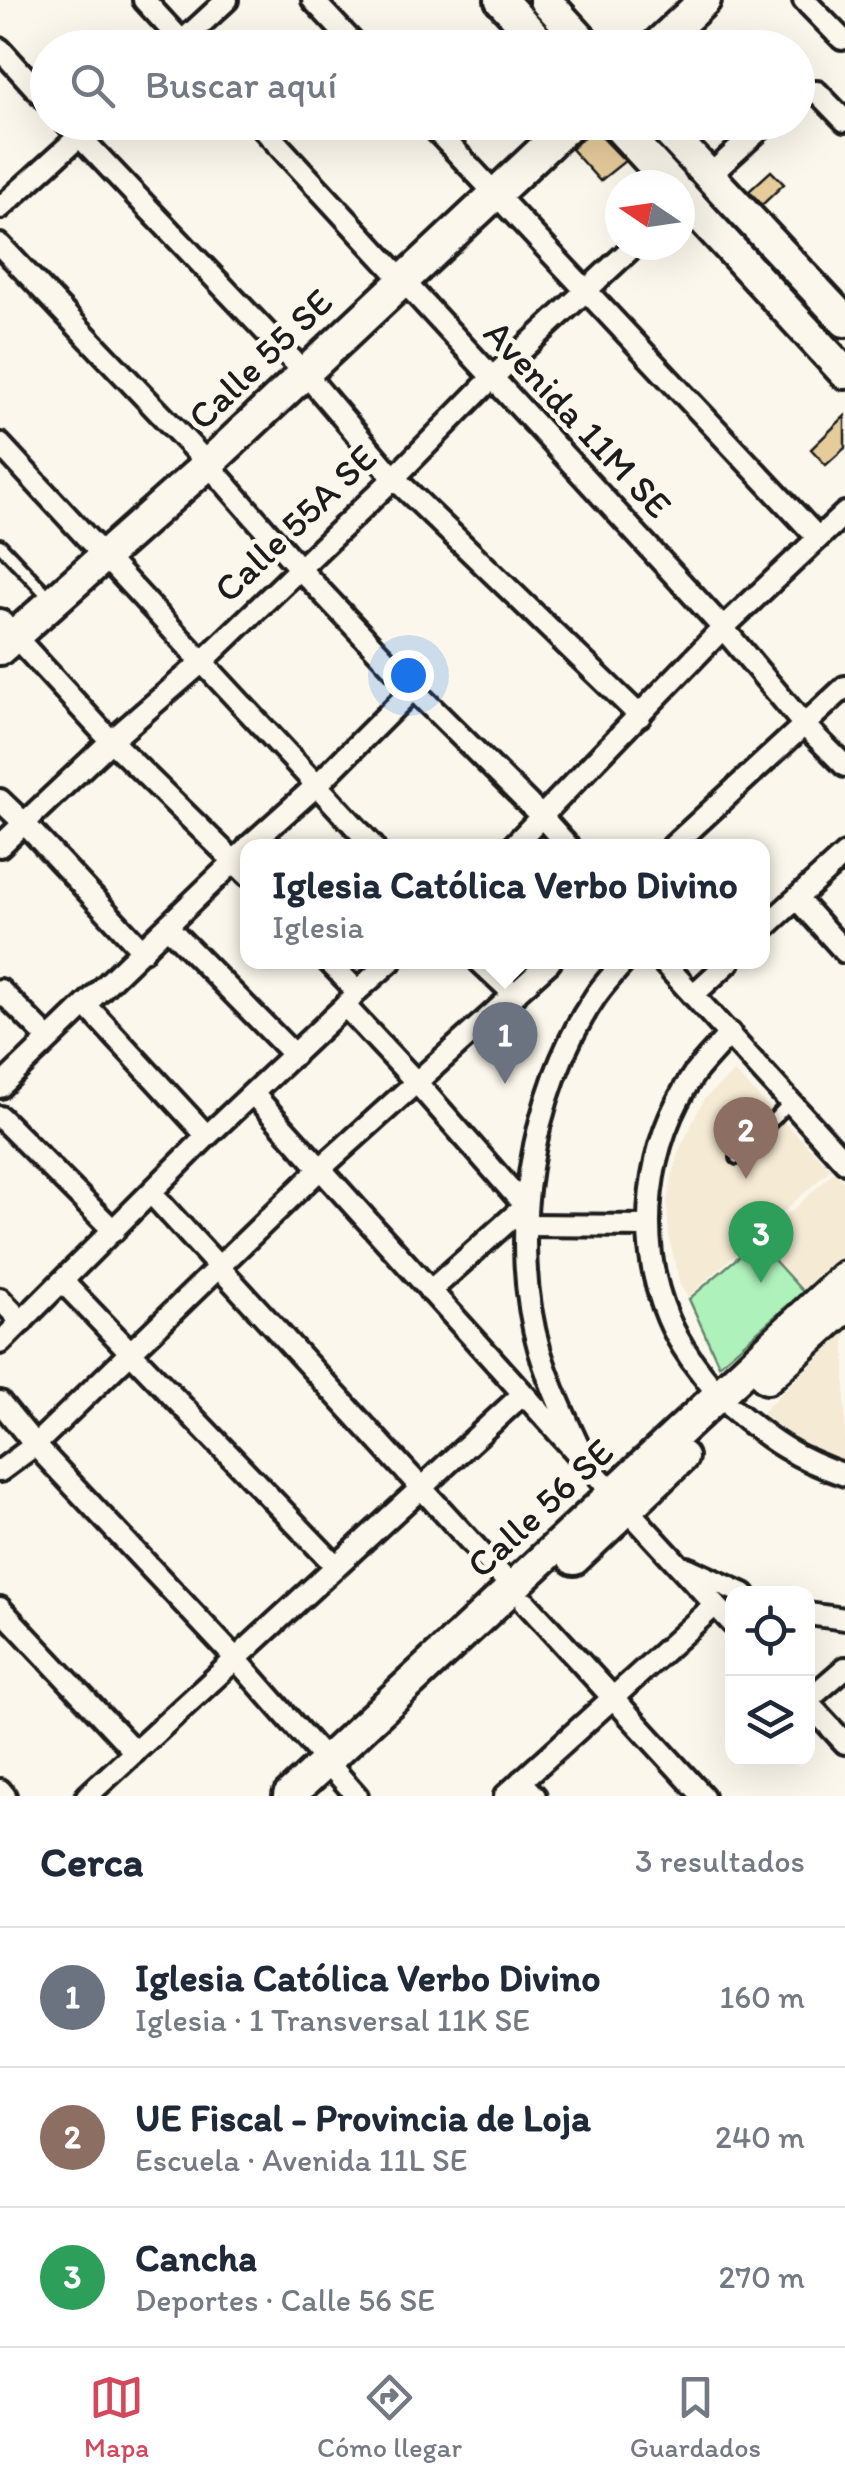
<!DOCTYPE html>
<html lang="es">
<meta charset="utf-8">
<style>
:root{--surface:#fff;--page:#f2f2f3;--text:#1f2937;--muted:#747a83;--line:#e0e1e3;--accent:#d1495b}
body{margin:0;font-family:Itim,sans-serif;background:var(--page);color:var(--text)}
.controls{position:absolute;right:30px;bottom:30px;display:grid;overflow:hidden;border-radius:20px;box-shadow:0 10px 40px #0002}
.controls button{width:90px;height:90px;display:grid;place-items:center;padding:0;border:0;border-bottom:2px solid var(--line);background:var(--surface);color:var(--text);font:50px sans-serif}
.compass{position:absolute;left:605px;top:170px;width:90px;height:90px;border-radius:50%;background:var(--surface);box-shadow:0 10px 40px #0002;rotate:283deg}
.you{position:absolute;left:408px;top:675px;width:35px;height:35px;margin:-25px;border:8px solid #fff;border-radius:50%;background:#1a73e8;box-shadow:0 0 0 15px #1a73e833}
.badge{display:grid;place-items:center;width:65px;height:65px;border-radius:50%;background:var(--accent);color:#fff;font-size:32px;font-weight:700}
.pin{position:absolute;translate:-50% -82px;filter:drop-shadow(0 2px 5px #0008)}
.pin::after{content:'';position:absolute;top:52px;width:35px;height:30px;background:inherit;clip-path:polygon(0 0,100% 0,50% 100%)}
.popup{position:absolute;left:240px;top:839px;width:530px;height:130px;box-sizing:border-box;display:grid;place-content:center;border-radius:20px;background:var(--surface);filter:drop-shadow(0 2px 8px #0005);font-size:32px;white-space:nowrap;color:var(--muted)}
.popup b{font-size:38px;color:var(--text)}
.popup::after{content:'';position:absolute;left:50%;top:100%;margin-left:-20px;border:20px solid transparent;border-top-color:var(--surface)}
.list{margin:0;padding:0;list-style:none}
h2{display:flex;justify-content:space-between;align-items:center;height:130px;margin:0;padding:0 40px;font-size:42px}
h2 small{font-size:32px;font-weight:400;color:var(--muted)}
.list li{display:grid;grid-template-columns:65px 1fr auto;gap:30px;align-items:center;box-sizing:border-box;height:140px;padding:0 40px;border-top:2px solid var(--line)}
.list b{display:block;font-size:38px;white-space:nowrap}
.list p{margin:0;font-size:32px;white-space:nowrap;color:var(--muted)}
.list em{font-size:32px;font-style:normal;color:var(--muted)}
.icon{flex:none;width:55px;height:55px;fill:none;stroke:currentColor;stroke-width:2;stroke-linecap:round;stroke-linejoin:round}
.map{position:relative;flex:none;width:845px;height:1796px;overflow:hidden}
.search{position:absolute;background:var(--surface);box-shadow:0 10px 40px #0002;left:30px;right:30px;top:30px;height:110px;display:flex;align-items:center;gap:25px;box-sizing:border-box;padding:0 35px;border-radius:55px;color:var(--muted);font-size:38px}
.sheet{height:550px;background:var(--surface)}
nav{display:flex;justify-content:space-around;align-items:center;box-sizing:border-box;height:140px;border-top:2px solid var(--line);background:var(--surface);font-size:28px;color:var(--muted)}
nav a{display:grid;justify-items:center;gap:5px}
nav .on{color:var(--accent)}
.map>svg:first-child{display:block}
.built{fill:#f5ead4}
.green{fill:#aef1bb;stroke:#65866c;stroke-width:2.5}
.building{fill:#e6cb9b;stroke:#1c1c1c;stroke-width:2.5}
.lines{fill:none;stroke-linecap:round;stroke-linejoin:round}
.lane-casing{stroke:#1c1c1c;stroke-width:18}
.street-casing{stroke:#1c1c1c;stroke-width:28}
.secondary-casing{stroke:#1c1c1c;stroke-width:38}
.lane{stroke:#fbf7ec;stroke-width:10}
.street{stroke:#fbf7ec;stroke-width:20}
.secondary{stroke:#fbf7ec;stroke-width:30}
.labels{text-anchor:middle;stroke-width:10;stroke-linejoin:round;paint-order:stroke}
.street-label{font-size:38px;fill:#1c1c1c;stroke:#fbf7ec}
</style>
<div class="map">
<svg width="845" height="1796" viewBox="0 0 845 1796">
<rect width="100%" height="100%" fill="#fbf7ec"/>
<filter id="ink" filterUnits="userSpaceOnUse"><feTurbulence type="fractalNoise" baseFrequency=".01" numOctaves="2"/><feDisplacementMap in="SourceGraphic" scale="20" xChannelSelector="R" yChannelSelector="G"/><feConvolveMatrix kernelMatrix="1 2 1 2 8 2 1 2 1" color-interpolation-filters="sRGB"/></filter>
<g filter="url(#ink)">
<g class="built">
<polygon points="734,1072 831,1169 688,1297 680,1285 669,1237 667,1203 670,1187 678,1153 704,1099"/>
<polygon points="834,1172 845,1183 845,1252 805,1291 759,1241"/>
<polygon points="845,1332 845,1465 829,1462 761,1413"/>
</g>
<polygon class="green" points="757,1241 803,1292 719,1365 689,1299"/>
<g class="building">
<polygon points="596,125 600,135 625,161 600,181 571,149"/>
<polygon points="771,171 784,184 762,205 749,191"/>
<polygon points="845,416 845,448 826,465 811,449"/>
</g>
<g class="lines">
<g class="lane-casing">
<g id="lane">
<polyline points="0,545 50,598"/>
<polyline points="737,1158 790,1102"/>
</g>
</g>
<g class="street-casing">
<g id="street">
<polyline points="144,0 188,48"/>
<polyline points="313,0 358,48"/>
<polyline points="804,0 842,39"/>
<polyline points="175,48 227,0"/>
<polyline points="0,49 48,102"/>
<polyline points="798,96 803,92 817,92 845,121"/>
<polyline points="66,122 304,372 394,478 640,716"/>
<polyline points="257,122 723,628 805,726 845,766"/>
<polyline points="428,122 818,538"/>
<polyline points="709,176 768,122"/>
<polyline points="0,208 95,122"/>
<polyline points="0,245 208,464 299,568 413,689 542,817 568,846"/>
<polyline points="0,444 373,846"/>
<polyline points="0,620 111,741 248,875"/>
<polyline points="0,800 25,824 143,951"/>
<polyline points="0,846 111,741 201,663 394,478 492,378 635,245"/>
<polyline points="249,846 317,785 413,689"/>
<polyline points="513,846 723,628 845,513"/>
<polyline points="673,846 845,687"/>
<polyline points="797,899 845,952"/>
<polyline points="168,927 294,1055"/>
<polyline points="762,930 845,854"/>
<polyline points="329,962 357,991"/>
<polyline points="480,962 515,995"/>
<polyline points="663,962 845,1162"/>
<polyline points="0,990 49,1039"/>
<polyline points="693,995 729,962"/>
<polyline points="86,1005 207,1136"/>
<polyline points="345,1006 417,1083 525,1206 430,1291"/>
<polyline points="0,1087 248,848"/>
<polyline points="254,1095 613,1493"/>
<polyline points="0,1117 114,1231"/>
<polyline points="151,1193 513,1588"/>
<polyline points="524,1225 648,1226"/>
<polyline points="63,1282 336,1566"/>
<polyline points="0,1299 22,1322"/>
<polyline points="0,1343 207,1136 345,1006 357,991 390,962"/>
<path d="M719,1395C699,1371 680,1347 668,1318C635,1240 646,1144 694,1074C705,1060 718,1047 730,1033"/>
<polyline points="0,1402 35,1445 236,1659 357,1796"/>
<path d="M733,1409C772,1442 796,1458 845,1475"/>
<path d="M587,1465C570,1428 552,1391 540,1352C507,1241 530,1093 595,997C603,985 614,973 624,962"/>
<polyline points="0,1471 35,1445 321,1168 550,962"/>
<polyline points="627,1509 732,1623"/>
<polyline points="687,1568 744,1594"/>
<polyline points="526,1603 703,1796"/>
<polyline points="0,1608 135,1752"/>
<polyline points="808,1614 845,1619"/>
<polyline points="808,1700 845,1668"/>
<polyline points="808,1703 845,1743"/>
<polyline points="521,1781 535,1796"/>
<polyline points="0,1790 5,1796"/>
<polyline points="87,1796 523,1394"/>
<polyline points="505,1796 715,1605"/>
</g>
</g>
<g class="secondary-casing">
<g id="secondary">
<polyline points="501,0 545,48"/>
<polyline points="545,0 589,48"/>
<polyline points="654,48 705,0"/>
<polyline points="614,122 672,185"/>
<polyline points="659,122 845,321"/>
<polyline points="680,194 845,373"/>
<polyline points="0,649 208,464 572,122"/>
<polyline points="767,1378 845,1307"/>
<polyline points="574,1559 682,1457"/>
<polyline points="289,1796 845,1277"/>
</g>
</g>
<use href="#lane" class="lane"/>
<use href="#street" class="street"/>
<use href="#secondary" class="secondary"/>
</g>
</g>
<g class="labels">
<g class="street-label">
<text transform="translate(260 359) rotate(-44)" y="13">Calle 55 SE</text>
<text transform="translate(578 419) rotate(47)" y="13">Avenida 11M SE</text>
<text transform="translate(295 523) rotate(-44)" y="13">Calle 55A SE</text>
<text transform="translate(540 1508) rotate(-43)" y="13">Calle 56 SE</text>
</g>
</g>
</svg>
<div class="controls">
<button><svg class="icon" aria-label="locate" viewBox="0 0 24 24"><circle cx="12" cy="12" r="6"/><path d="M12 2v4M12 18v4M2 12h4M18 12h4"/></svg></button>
<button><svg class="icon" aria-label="layers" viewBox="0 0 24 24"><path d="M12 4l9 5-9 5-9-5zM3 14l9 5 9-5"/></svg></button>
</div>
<svg class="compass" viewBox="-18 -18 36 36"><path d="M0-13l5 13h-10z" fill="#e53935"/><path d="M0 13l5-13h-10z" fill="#747a83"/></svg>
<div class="you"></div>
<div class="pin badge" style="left:505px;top:1084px;background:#6b7280">1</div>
<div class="popup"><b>Iglesia Católica Verbo Divino</b>Iglesia</div>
<div class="pin badge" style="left:746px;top:1179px;background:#8d6e63">2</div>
<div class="pin badge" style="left:761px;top:1283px;background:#2e9e5b">3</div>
<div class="search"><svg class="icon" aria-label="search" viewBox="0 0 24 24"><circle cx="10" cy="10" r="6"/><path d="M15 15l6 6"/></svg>Buscar aquí</div>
</div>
<section class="sheet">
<h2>Cerca<small>3 resultados</small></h2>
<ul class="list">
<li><span class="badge" style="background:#6b7280">1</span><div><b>Iglesia Católica Verbo Divino</b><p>Iglesia · 1 Transversal 11K SE</p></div><em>160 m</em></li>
<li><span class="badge" style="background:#8d6e63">2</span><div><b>UE Fiscal - Provincia de Loja</b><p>Escuela · Avenida 11L SE</p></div><em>240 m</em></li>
<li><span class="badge" style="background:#2e9e5b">3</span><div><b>Cancha</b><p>Deportes · Calle 56 SE</p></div><em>270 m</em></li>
</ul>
</section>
<nav>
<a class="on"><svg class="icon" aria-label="map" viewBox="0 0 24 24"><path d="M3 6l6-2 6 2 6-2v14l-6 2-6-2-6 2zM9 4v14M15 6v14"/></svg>Mapa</a>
<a><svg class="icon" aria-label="directions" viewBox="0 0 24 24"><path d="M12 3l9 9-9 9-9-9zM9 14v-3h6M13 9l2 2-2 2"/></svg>Cómo llegar</a>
<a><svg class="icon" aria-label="saved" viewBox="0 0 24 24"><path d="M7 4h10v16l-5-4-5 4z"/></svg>Guardados</a>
</nav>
